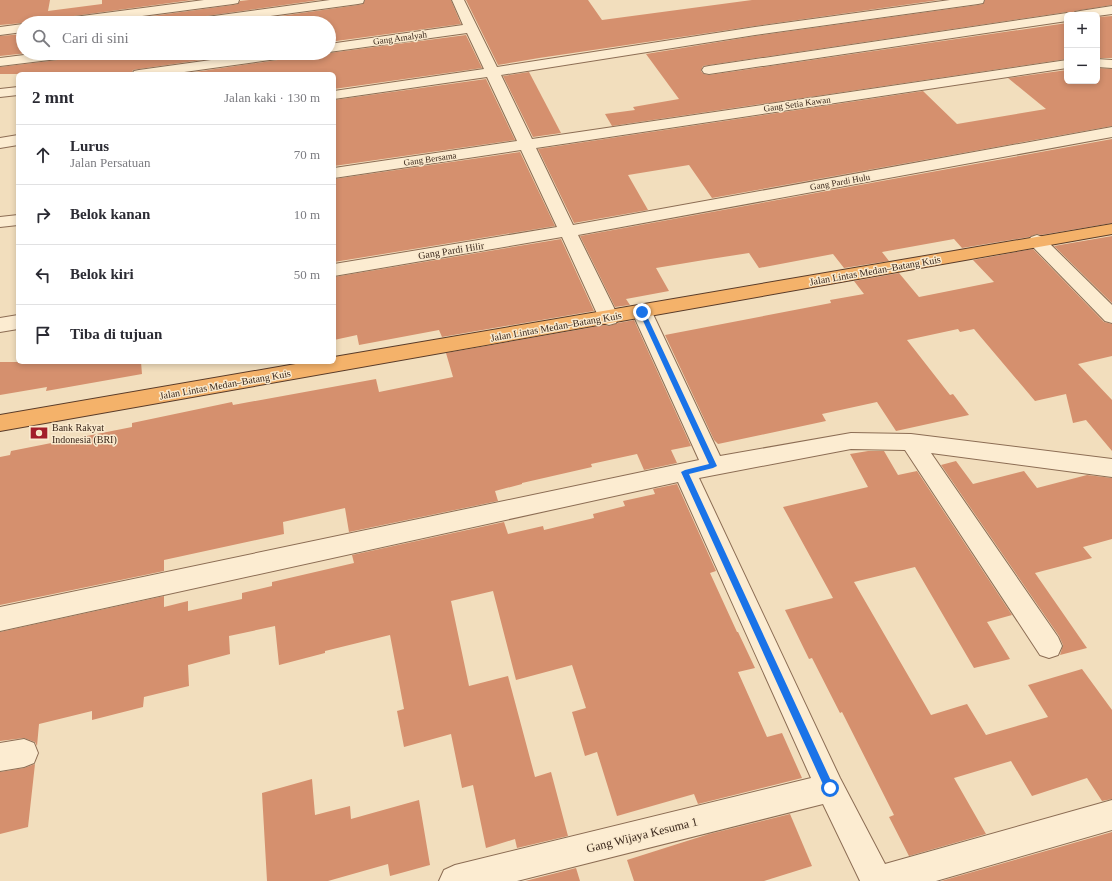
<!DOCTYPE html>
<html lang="id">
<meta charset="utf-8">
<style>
:root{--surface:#fff;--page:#f2f2f3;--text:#2b2b33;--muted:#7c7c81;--line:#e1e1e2}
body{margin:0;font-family:Georgia,serif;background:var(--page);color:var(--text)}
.controls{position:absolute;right:12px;top:12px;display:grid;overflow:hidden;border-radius:6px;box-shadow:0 2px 6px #0003}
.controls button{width:36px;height:36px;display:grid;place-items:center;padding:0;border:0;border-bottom:1px solid var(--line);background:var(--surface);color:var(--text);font:20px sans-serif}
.stop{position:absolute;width:12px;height:12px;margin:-9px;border:3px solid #1a73e8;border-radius:50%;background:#fff}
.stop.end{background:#1a73e8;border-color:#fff;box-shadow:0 1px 4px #0008}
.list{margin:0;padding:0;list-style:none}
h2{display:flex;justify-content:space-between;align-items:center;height:52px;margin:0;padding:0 16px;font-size:17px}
h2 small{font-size:13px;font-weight:400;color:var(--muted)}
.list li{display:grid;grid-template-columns:26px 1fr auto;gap:12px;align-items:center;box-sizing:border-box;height:60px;padding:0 16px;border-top:1px solid var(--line)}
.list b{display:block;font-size:15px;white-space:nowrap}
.list p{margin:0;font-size:13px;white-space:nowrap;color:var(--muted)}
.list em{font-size:13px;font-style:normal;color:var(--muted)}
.icon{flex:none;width:22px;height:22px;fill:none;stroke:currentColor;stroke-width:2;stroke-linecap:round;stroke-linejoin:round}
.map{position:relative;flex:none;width:1112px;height:881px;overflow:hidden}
.search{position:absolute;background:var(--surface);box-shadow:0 2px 6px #0003;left:16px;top:16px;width:320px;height:44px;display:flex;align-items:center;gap:10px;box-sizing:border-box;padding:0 14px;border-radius:22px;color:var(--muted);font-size:15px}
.panel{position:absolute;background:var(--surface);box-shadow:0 2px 6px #0003;left:16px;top:72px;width:320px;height:292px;border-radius:6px}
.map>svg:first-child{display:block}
.building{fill:#d5906e}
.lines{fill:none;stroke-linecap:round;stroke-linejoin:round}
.minor-casing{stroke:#8c6d54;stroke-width:2}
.trunk-casing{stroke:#593b29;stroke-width:2}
.minor{fill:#fcecd1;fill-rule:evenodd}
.trunk{fill:#f4b26a;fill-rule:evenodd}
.route{fill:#1a73e8}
.labels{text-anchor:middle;stroke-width:3;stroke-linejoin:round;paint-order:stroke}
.far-street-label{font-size:9px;fill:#3a271b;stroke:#f9e9cd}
.street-label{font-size:10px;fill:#3a271b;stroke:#f9e9cd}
.poi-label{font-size:10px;fill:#3a271b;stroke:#f9e9cd;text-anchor:start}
.near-street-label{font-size:12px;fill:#3a271b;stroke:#f9e9cd}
</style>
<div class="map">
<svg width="1112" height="881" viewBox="0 0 1112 881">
<rect width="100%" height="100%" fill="#f2debd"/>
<g class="building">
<polygon points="0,0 50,0 48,11 102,4 102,0 192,0 59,18 54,19 51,23 23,23 0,25"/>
<polygon points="249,0 319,0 192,18 187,19 184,23 100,23 233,5 238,4 240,1"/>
<polygon points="365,0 451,0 461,24 329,42 329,23 231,23 358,5 363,4"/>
<polygon points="466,0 588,0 602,20 752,0 939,0 755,26 539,58 498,65"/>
<polygon points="985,0 1112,0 1112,5 1075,11 1072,13 1067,12 709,65 703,66 701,71 704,74 709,75 1067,23 1067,59 612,126 605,114 635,110 633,107 679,99 646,54 755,36 978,5 983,4"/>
<polygon points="1112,16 1112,58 1097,58 1097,17"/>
<polygon points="23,34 23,53 28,53 0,56 0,36"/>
<polygon points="466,35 482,68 334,89 334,74 181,74 291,58 297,57 299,53 329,53"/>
<polygon points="82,53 250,53 139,69 133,70 131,74 0,74 0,67 74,58 79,57"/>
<polygon points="1097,68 1112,69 1112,126 712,198 689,165 628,175 648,210 574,223 538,149 923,91 957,124 1046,109 1008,78 1067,70 1067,81 1097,81"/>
<polygon points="529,72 561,133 533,137 503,76"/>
<polygon points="486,79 515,140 334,166 334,100"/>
<polygon points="1112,139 1112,223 1041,235 1037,234 1029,237 962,248 954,239 882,252 889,261 844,268 833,254 759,268 749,253 704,260 656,268 669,291 626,299 630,305 615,307 580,236"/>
<polygon points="520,152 555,226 334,262 334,179"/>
<polygon points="1112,236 1112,303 1054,246"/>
<polygon points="561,239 594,311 442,337 439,330 359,345 357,335 334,340 334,277"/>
<polygon points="1033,249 1104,322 1112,324 1112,356 1078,364 1112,400 1112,451 1086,420 1073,423 1066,394 1035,401 974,329 960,332 958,329 907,340 950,395 953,394 969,415 896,431 877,402 822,414 826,421 718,444 714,440 665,335 831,303 830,300 864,294 854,281 899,273 919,297 994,282 973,260"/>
<polygon points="634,320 691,446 671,450 677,463 644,470 637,454 591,464 592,467 522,483 522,484 495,491 498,501 349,532 345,508 283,522 284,534 164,560 164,571 0,605 0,457 10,455 11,451 132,427 132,423 232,402 233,405 376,379 379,392 453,377 446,353 605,325 609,326 618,323"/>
<polygon points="0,362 141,362 142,374 46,391 47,387 0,395"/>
<polygon points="868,451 884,451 898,475 917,471 1012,615 987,622 1010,659 974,668 915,567 854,582 931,715 967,704 986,735 1048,717 1028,685 1082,669 1112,710 1112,799 1102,801 1087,778 1032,796 1011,761 954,778 986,834 909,856 889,817 894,815 842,712 840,713 812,658 809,659 785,610 833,598 783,507 868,487 850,454"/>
<polygon points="956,461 973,484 1024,471 1037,488 1087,475 1112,478 1112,539 1083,547 1092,558 1035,573 1087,648 1060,655 1063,645 1059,636 941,465"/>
<polygon points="677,484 716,571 710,573 737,632 738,632 755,668 738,672 767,737 782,733 802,778 698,804 694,794 617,816 597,752 585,756 572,712 586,708 572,665 516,680 493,591 451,601 469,686 508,676 535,777 551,772 568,836 517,848 515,839 486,848 473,785 462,788 451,734 404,747 397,711 404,709 390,635 325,651 325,653 279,665 275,626 229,636 230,654 188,665 189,686 144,697 143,707 92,720 92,711 39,724 37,746 35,742 24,738 0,741 0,632 164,596 164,607 188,601 188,611 242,599 242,593 272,586 272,582 354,563 352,555 504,522 508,534 543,526 544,530 594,518 593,514 625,506 623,501 655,494 653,489"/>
<polygon points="35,764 28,827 0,834 0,772 24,768"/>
<polygon points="312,779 315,815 350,806 351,819 419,800 430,865 390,876 388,864 328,881 267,881 262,793"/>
<polygon points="790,814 812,866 764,881 634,881 627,860 709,834"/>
<polygon points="1112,832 1112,881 941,881"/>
<polygon points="576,868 580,881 525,881"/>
</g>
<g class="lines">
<g class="minor-casing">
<g id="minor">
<polygon points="204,0 239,0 238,3 233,4 89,23 52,23 54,20 59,19"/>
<polygon points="330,0 364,0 363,3 358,4 220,23 185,23 187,20 192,19"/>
<polygon points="452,0 464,0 497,67 755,27 950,0 984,0 983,3 978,4 755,35 501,75 532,139 1067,60 1067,68 536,148 573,225 1112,127 1112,137 578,235 619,318 616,323 609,325 602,323 599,318 562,237 334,276 334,264 557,227 521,150 334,178 334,168 517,141 487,77 334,99 334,91 484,69 467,33 329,52 329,44 463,25"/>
<polygon points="1112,6 1112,14 1097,16 1097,15 1073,15 1075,12 1080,11"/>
<polygon points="1067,13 1072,15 1067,15 1067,21 709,74 704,73 702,70 704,67 709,66"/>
<polygon points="23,24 23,32 0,35 0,27"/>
<polygon points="40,53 81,53 79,56 74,57 0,66 0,58"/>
<polygon points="261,53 298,53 296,56 291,57 170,74 132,74 134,71 139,70"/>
<polygon points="1097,59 1112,60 1112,68 1097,67"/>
<polygon points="18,87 18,95 0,97 0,89"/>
<polygon points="18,135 18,145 0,148 0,138"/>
<polygon points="18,215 18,225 0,227 0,217"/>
<polygon points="1037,235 1043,237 1112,305 1112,323 1105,321 1031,245 1028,241 1031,237"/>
<polygon points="642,306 649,307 652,312 720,456 851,433 911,434 1112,459 1112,477 931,453 1058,637 1062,646 1058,655 1049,658 1040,655 905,450 851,449 699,478 840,778 885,864 1112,800 1112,830 936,881 860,881 823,804 517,881 439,881 444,870 455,865 811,778 678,482 0,631 0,607 699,460 632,312 635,307"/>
<polygon points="18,315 18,329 0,332 0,318"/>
<polygon points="24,739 34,743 38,753 34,763 24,767 0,771 0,743"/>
</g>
</g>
<g class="trunk-casing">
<polygon id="trunk" points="1112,224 1112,234 0,431 0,415 307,362 334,362 334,357"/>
</g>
<use href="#minor" class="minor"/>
<use href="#trunk" class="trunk"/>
</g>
<polygon class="route" points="640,310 645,312 717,466 713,468 689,474 833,785 834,788 833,791 830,793 826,791 681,472 685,470 709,464 639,312"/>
<defs>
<g id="bank-bare" transform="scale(1.38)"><path d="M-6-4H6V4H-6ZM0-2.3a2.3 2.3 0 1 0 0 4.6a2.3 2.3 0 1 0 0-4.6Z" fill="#a21e2a" stroke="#f9e9cd" stroke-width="2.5" paint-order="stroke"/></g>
</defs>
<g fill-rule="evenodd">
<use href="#bank-bare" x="39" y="433"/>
</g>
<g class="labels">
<g class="far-street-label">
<text transform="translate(400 38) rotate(-8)" y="3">Gang Amalyah</text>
<text transform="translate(797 104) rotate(-8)" y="3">Gang Setia Kawan</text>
<text transform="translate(430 159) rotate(-8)" y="3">Gang Bersama</text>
<text transform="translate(840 182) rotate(-10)" y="3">Gang Pardi Hulu</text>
</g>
<g class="street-label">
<text transform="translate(451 250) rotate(-9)" y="4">Gang Pardi Hilir</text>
<text transform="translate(875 270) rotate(-10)" y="4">Jalan Lintas Medan–Batang Kuis</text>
<text transform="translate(556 326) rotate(-10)" y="4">Jalan Lintas Medan–Batang Kuis</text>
<text transform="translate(225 384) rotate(-10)" y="4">Jalan Lintas Medan–Batang Kuis</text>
</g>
<g class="poi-label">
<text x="52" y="431">Bank Rakyat<tspan x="52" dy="12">Indonesia (BRI)</tspan></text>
</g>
<g class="near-street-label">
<text transform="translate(642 835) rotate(-14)" y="4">Gang Wijaya Kesuma 1</text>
</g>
</g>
</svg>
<div class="controls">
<button>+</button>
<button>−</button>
</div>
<div class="stop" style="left:830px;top:788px"></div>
<div class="stop end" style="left:642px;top:312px"></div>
<div class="search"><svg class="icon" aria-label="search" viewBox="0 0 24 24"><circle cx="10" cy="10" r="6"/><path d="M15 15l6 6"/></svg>Cari di sini</div>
<section class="panel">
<h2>2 mnt<small>Jalan kaki · 130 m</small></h2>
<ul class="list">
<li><svg class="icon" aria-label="ahead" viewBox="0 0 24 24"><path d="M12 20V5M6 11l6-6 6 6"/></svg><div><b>Lurus</b><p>Jalan Persatuan</p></div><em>70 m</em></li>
<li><svg class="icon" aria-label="right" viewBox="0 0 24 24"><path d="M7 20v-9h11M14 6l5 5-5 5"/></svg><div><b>Belok kanan</b></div><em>10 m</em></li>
<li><svg class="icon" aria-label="left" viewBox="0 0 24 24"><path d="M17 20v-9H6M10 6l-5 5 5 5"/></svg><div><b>Belok kiri</b></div><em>50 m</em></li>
<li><svg class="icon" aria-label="arrive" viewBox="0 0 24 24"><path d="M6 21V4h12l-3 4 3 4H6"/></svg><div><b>Tiba di tujuan</b></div></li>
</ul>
</section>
</div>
